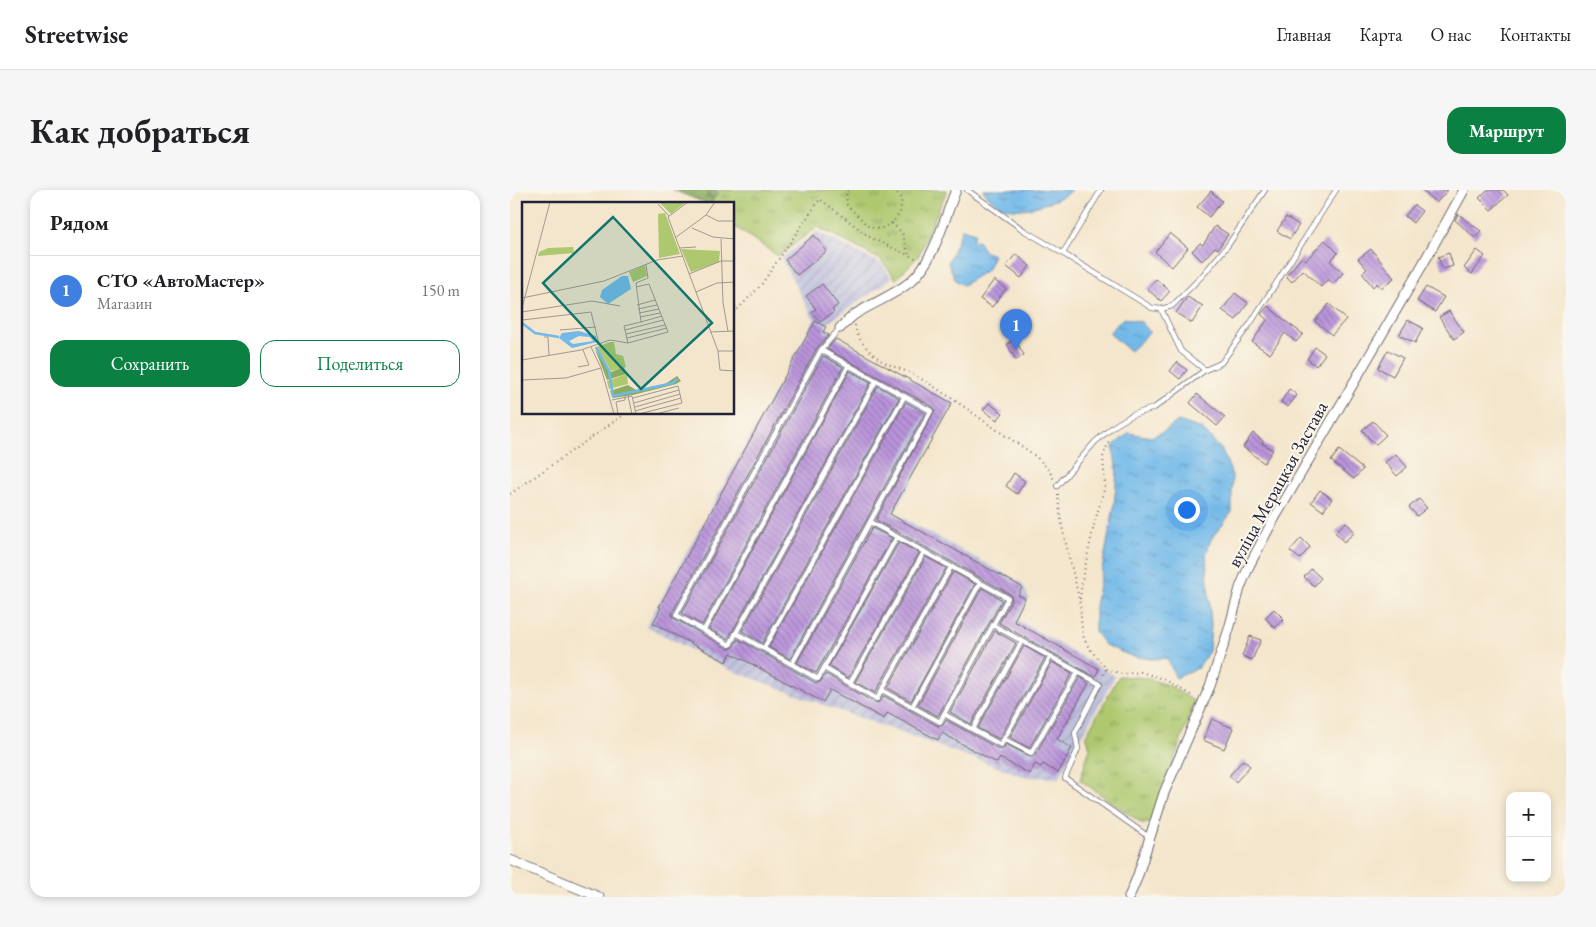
<!DOCTYPE html>
<html lang="ru">
<meta charset="utf-8">
<style>
:root{--surface:#fff;--page:#f6f6f6;--text:#202124;--muted:#757577;--line:#e0e0e0;--accent:#0b8043}
body{margin:0;font-family:"EB Garamond",serif;background:var(--page);color:var(--text)}
.controls{position:absolute;right:15px;bottom:15px;display:grid;overflow:hidden;border-radius:10px;box-shadow:0 2px 8px #0003}
.controls button{width:45px;height:45px;display:grid;place-items:center;padding:0;border:0;border-bottom:1px solid var(--line);background:var(--surface);color:var(--text);font:25px sans-serif}
.you{position:absolute;left:676px;top:319px;width:18px;height:18px;margin:-12px;border:4px solid #fff;border-radius:50%;background:#1a73e8;box-shadow:0 0 0 8px #1a73e833}
.badge{display:grid;place-items:center;width:32px;height:32px;border-radius:50%;background:var(--accent);color:#fff;font-size:16px;font-weight:700}
.pin{position:absolute;translate:-50% -41px;filter:drop-shadow(0 1px 2px #0008)}
.pin::after{content:'';position:absolute;top:26px;width:18px;height:15px;background:inherit;clip-path:polygon(0 0,100% 0,50% 100%)}
.list{margin:0;padding:0;list-style:none}
h2{display:flex;justify-content:space-between;align-items:center;height:65px;margin:0;padding:0 20px;font-size:21px}
h2 small{font-size:16px;font-weight:400;color:var(--muted)}
.list li{display:grid;grid-template-columns:32px 1fr auto;gap:15px;align-items:center;box-sizing:border-box;height:70px;padding:0 20px;border-top:1px solid var(--line)}
.list b{display:block;font-size:19px;white-space:nowrap}
.list p{margin:0;font-size:16px;white-space:nowrap;color:var(--muted)}
.list em{font-size:16px;font-style:normal;color:var(--muted)}
.actions{display:flex;gap:10px;padding:15px 20px}
.actions a{flex:1;padding:11px 0;border:1px solid var(--accent);border-radius:15px;text-align:center;font-size:18px;color:var(--accent)}
.actions .main{background:var(--accent);color:#fff}
.map{position:relative;flex:none;width:1056px;height:707px;overflow:hidden;border-radius:15px}
header{display:flex;align-items:center;gap:30px;box-sizing:border-box;height:70px;padding:0 25px;background:var(--surface);border-bottom:1px solid var(--line)}
header strong{font-size:24px}
nav{display:flex;gap:28px;margin-inline-start:auto;font-size:18px}
.intro{display:flex;align-items:center;justify-content:space-between;box-sizing:border-box;height:120px;padding:0 30px}
h1{margin:0;font-size:35px}
.button{padding:12px 22px;border-radius:15px;background:var(--accent);color:#fff;font-size:18px;font-weight:700}
main{display:flex;gap:30px;padding:0 30px}
aside{flex:1;background:var(--surface);border-radius:15px;box-shadow:0 2px 8px #0003}
.map>svg:first-child{display:block}
.industrial{fill:url(#industrial-furrows)}
.grass{fill:url(#grass-tufts);stroke:#687554}
.forest{fill:url(#forest-firs);stroke:#56674e}
.water{fill:url(#water-ripples);stroke:#4a6e92}
.building{fill:url(#building-back-hatch)}
.lines{fill:none;stroke-linecap:round;stroke-linejoin:round}
.lane-casing{stroke:#6c676e;stroke-width:6}
.street-casing{stroke:#6c676e;stroke-width:11}
.path{stroke:#6c676e;stroke-width:2;stroke-dasharray:1 4;stroke-linecap:butt}
.lane{stroke:#fff;stroke-width:4.5}
.street{stroke:#fff;stroke-width:9}
.labels{text-anchor:middle;stroke-width:4;stroke-linejoin:round;paint-order:stroke}
.street-label{font-size:19px;fill:#22223b;stroke:#fbf7ec}
.inset-river{fill:none;stroke:#72b9e9;stroke-width:2.5}
.inset-road{fill:none;stroke:#a09892;stroke-width:1}
.view{fill:#0f766e;fill-opacity:0.15;stroke:#0f766e;stroke-width:2.5}
.inset-edge{fill:none;stroke:#22223b;stroke-width:2.5}
</style>
<header>
<strong>Streetwise</strong>
<nav><a>Главная</a><a>Карта</a><a>О нас</a><a>Контакты</a></nav>
</header>
<div class="intro"><h1>Как добраться</h1><a class="button">Маршрут</a></div>
<main>
<aside>
<h2>Рядом<small></small></h2>
<ul class="list">
<li><span class="badge" style="background:#3f7fe0">1</span><div><b>СТО «АвтоМастер»</b><p>Магазин</p></div><em>150 m</em></li>
</ul>
<div class="actions"><a class="main">Сохранить</a><a>Поделиться</a></div>
</aside>
<div class="map">
<svg width="1056" height="707" viewBox="0 0 1056 707">
<defs>
<pattern id="industrial-furrows" width="10" height="10" patternUnits="userSpaceOnUse" patternTransform="scale(1.25)"><rect width="10" height="10" fill="#c0c2dd"/><path d="M-1 1l2-2M0 10L10 0M9 11l2-2" fill="none" stroke="#a5a6bf"/></pattern>
<pattern id="grass-tufts" width="24" height="20" patternUnits="userSpaceOnUse" patternTransform="scale(1.25)"><rect width="24" height="20" fill="#adc86e"/><path d="M3 7l-1-3M5 7V3M7 7l1-3M15 17l-1-3M17 17v-4M19 17l1-3" fill="none" stroke="#8ca25c"/></pattern>
<pattern id="forest-firs" width="22" height="20" patternUnits="userSpaceOnUse" patternTransform="scale(1.25)"><rect width="22" height="20" fill="#8aac61"/><path d="M5 1l3.5 6h-7zM16 11l3.5 6h-7z" fill="#708c51"/></pattern>
<pattern id="water-ripples" width="26" height="14" patternUnits="userSpaceOnUse" patternTransform="scale(1.25)"><rect width="26" height="14" fill="#72b9e9"/><path d="M2 4q2-2 4 0t4 0M15 11q2-2 4 0t4 0" fill="none" stroke="#5d96be"/></pattern>
<pattern id="building-back-hatch" width="6" height="6" patternUnits="userSpaceOnUse" patternTransform="scale(1.25)"><rect width="6" height="6" fill="#ba94db"/><path d="M-1 5l2 2M0 0l6 6M5-1l2 2" fill="none" stroke="#9778b3"/></pattern>
</defs>
<rect width="100%" height="100%" fill="#fbf7ec"/>
<filter id="ink" filterUnits="userSpaceOnUse"><feTurbulence type="fractalNoise" baseFrequency=".02" numOctaves="2"/><feDisplacementMap in="SourceGraphic" scale="10" xChannelSelector="R" yChannelSelector="G"/><feConvolveMatrix kernelMatrix="1 2 1 2 8 2 1 2 1" color-interpolation-filters="sRGB"/></filter>
<filter id="wash" filterUnits="userSpaceOnUse"><feTurbulence type="fractalNoise" baseFrequency=".0096" numOctaves="4" result="noise"/><feDisplacementMap in="SourceGraphic" scale="20" xChannelSelector="R" yChannelSelector="G"/><feGaussianBlur stdDeviation="1.12" result="paint"/><feColorMatrix in="noise" values="0 0 0 0 0 0 0 0 0 0 0 0 0 0 0 0 0 1.4 0 .05"/><feComposite in="paint" operator="in"/></filter>
<g filter="url(#wash)">
<rect width="100%" height="100%" fill="#f4e6cc"/>
<polygon class="industrial" points="307,42 372,74 382,88 315,135 326,147 444,213 384,323 512,393 519,408 508,430 605,486 549,588 516,587 316,516 218,479 136,436 304,130 307,131 303,128 271,68"/>
<g class="grass">
<polygon points="210,0 437,0 408,67 386,89 371,70 308,37 268,66 224,36 224,14 200,14"/>
<polygon points="609,486 637,488 660,496 685,512 641,633 633,634 570,590 580,558 576,545"/>
</g>
<polygon class="forest" points="163,0 208,0 200,14 198,14"/>
<g class="water">
<path d="M473,0H562C555,6 545,10 537,13C511,22 490,24 473,0Z"/>
<polygon points="452,39 465,43 462,51 468,51 475,62 484,65 477,80 453,95 446,91 438,73"/>
<polygon points="613,128 631,132 640,142 620,161 599,143"/>
<polygon points="668,231 692,239 712,260 722,285 722,322 701,349 696,364 701,435 699,461 688,478 666,488 657,468 641,469 621,466 595,455 585,442 585,416 604,317 607,282 603,256 619,243 641,247 655,241"/>
</g>
<g id="blocks">
<g class="building">
<polygon points="912,0 938,0 926,13"/>
<polygon points="977,0 993,0 998,5 981,20 969,8"/>
<polygon points="701,1 712,11 699,27 687,17"/>
<polygon points="904,15 912,21 903,33 895,26"/>
<polygon points="948,24 971,41 965,48 945,30"/>
<polygon points="776,27 789,35 780,49 767,41"/>
<polygon points="705,36 718,44 708,59 705,57 692,71 682,61 690,53 693,55"/>
<polygon points="660,43 678,58 662,77 645,62"/>
<polygon points="304,45 317,61 287,85 275,70"/>
<polygon points="815,50 828,63 820,71 833,83 823,94 818,89 811,97 793,80 782,92 776,86 792,67 796,70"/>
<polygon points="861,59 884,88 871,98 867,93 863,97 852,83 857,79 848,69"/>
<polygon points="967,60 975,66 962,84 954,78"/>
<polygon points="939,63 943,76 933,79 928,67"/>
<polygon points="506,64 520,76 511,88 496,76"/>
<polygon points="646,89 660,101 651,111 637,99"/>
<polygon points="484,90 496,99 482,117 470,109"/>
<polygon points="312,94 328,115 322,120 324,122 310,132 302,122 306,119 296,106"/>
<polygon points="916,97 934,107 925,122 907,111"/>
<polygon points="725,103 738,113 726,130 712,120"/>
<polygon points="677,107 693,116 682,133 666,123"/>
<polygon points="819,114 836,129 822,145 805,131"/>
<polygon points="758,116 778,133 793,144 786,152 775,143 760,164 742,152 757,130 751,124"/>
<polygon points="939,121 954,142 944,149 929,127"/>
<polygon points="898,130 913,138 905,153 889,145"/>
<polygon points="305,131 316,137 313,142 319,145 307,158 162,423 162,427 218,459 223,458 228,449 306,493 310,492 316,484 365,513 369,512 374,506 428,536 433,535 436,530 489,559 493,559 496,554 521,567 525,565 570,487 579,493 547,549 562,558 548,583 533,574 531,577 525,574 520,584 490,568 487,573 432,543 428,550 377,523 374,529 320,500 313,512 221,463 216,472 143,433 151,418 149,417"/>
<polygon points="326,149 442,213 380,324 512,397 508,405 515,408 504,431 589,479 585,487 489,433 502,410 500,404 366,330 425,220 423,217 317,159"/>
<polygon points="505,149 514,165 506,170 497,154"/>
<polygon points="805,157 815,164 806,176 797,169"/>
<polygon points="878,160 893,168 883,186 868,178"/>
<polygon points="313,166 333,177 192,435 172,423"/>
<polygon points="667,172 677,180 670,189 660,181"/>
<polygon points="340,181 361,192 218,449 199,439"/>
<polygon points="368,196 389,208 252,453 232,441"/>
<polygon points="779,199 787,205 778,217 771,212"/>
<polygon points="687,204 715,227 707,236 680,213"/>
<polygon points="396,212 415,223 280,469 259,457"/>
<polygon points="479,213 493,223 487,230 473,220"/>
<polygon points="863,231 876,245 865,255 852,240"/>
<polygon points="743,243 753,251 752,253 763,260 754,273 733,257"/>
<polygon points="829,260 853,279 844,289 821,271"/>
<polygon points="886,264 897,277 887,286 875,272"/>
<polygon points="504,283 515,291 507,304 496,296"/>
<polygon points="810,300 822,309 813,321 801,312"/>
<polygon points="909,309 917,318 907,326 899,317"/>
<polygon points="836,332 845,342 834,352 825,342"/>
<polygon points="362,338 382,348 306,483 287,473"/>
<polygon points="791,348 800,357 790,369 780,361"/>
<polygon points="389,352 409,363 338,488 319,476"/>
<polygon points="416,367 436,378 365,503 345,492"/>
<polygon points="801,379 811,388 804,396 794,387"/>
<polygon points="443,382 465,394 401,511 378,498"/>
<polygon points="472,398 492,410 428,526 408,515"/>
<polygon points="764,419 774,429 765,438 755,428"/>
<polygon points="485,441 506,453 461,534 440,522"/>
<polygon points="740,446 751,450 742,470 732,466"/>
<polygon points="514,456 535,468 489,549 468,538"/>
<polygon points="542,472 562,483 519,558 500,547"/>
<polygon points="702,529 723,538 714,559 693,550"/>
<polygon points="733,570 740,576 726,592 719,586"/>
</g>
</g>
</g>
<g filter="url(#ink)">
<use href="#blocks" fill-opacity="0" stroke="#6c676e" stroke-width="1"/>
<g class="lines">
<g class="lane-casing">
<g id="lane">
<polyline points="457,0 515,41 539,55 642,118 651,119 662,116 692,86 718,55 755,0"/>
<polyline points="553,63 591,0"/>
<polyline points="651,119 671,161 695,180"/>
<polyline points="330,138 311,160 166,425 220,455 226,443 308,489 314,478 367,509 372,500 430,532 434,524 491,555 494,549 521,563 568,482"/>
<polyline points="311,160 421,221 360,332 498,408 483,435 590,494 565,543 568,559 555,588 639,647"/>
<polyline points="547,296 585,252 604,236 622,225 644,218 695,180 711,173 740,134 826,0"/>
<polyline points="194,440 339,175"/>
<polyline points="226,443 366,191"/>
<polyline points="254,458 394,207"/>
<polyline points="282,474 360,332"/>
<polyline points="314,478 387,347"/>
<polyline points="340,493 414,362"/>
<polyline points="372,500 441,377"/>
<polyline points="402,517 470,393"/>
<polyline points="434,524 483,435"/>
<polyline points="463,539 512,451"/>
<polyline points="494,549 541,466"/>
</g>
</g>
<g class="street-casing">
<g id="street">
<path d="M330,138C334,134 339,129 344,125C362,113 383,106 400,92C424,72 434,29 446,0"/>
<polyline points="0,670 89,707"/>
<polyline points="619,707 627,688 654,603 700,496 719,439 730,398 739,376 760,336 913,74 954,0"/>
</g>
</g>
<g class="path">
<polyline points="338,0 336,2 337,15 359,37 370,39 382,33 390,23 392,9 384,0"/>
<polyline points="382,33 392,43 399,65"/>
<polyline points="224,123 251,95 310,9 361,48 407,69"/>
<path d="M345,135C346,149 359,161 369,169C379,176 393,179 404,185C435,202 462,223 490,242C510,256 534,267 544,290"/>
<polyline points="0,304 115,224"/>
<path d="M548,304C550,340 562,374 569,409C572,422 570,436 574,448C578,460 589,468 596,479L592,488"/>
<polyline points="570,409 572,391 584,335 595,296 593,267 599,250"/>
<polyline points="596,479 613,484 631,482 654,489 684,507"/>
</g>
<use href="#lane" class="lane"/>
<use href="#street" class="street"/>
</g>
</g>
<g class="labels">
<g class="street-label">
<text transform="translate(767 294) rotate(-61)" y="7">вуліца Мерацкая Застава</text>
</g>
</g>
<g transform="translate(12 12)">
<rect width="212" height="212" fill="#f4e6cc"/>
<path d="M137,0H164L149,12ZM143,11L158,52L137,56L136,12ZM51,45L52,51L16,54L17,50L26,46ZM159,47L198,49L197,60L169,70ZM123,63L125,74L111,80L107,70ZM88,140H92L94,152L101,154L104,165L89,169L76,147L72,146ZM105,172L106,182L87,187L85,179Z" fill="#adc86e"/>
<path d="M73,147L89,170L102,165L104,172L85,178ZM155,174L159,179L154,182L111,193L91,196L88,189L106,183L114,188L143,182Z" fill="#8aac61"/>
<path d="M100,74H106L109,87L86,102L78,95L80,88ZM57,129L74,134L75,140L50,146L37,136L40,131ZM57,134L68,135L71,139L51,142L47,139Z" fill="#72b9e9" fill-rule="evenodd"/>
<path class="inset-river" d="M0,121L13,131L37,135M74,145L87,169L91,194L151,181L155,177"/>
<path class="inset-road" d="M166,0L146,15L196,149L198,168L213,169M136,2L147,14M184,13L196,19H213M170,26L191,35L213,37M153,36L184,13L193,0M199,37L201,101L206,129M157,46L174,45M167,72L199,59H213M174,90L195,81L213,80M0,96L82,79L135,58L161,54M115,103L133,98M0,106L28,0M116,107L135,103M0,110L70,99L98,104M117,111L137,107M118,115L138,111M0,118L69,110L77,142M119,120L140,114M38,128L74,125M103,128L141,118M188,130L213,129M104,132L143,123M22,135H26L27,153M105,136L145,126M106,141L102,124L119,120L114,81L126,76L124,62M69,145L79,166L92,212M196,149H213M0,158L59,148L88,138L106,141L146,130L127,82L114,85M56,165L67,163L61,148M0,178L44,176L79,166M106,194L110,212M111,196L156,184L157,188M90,198L110,194L114,212M112,201L157,188L160,201L117,212M113,205L158,192M113,209L159,196M96,212L94,200L103,198V194M134,212L157,206"/>
<path class="view" d="M91,15L190,121L119,187L21,81Z"/>
<rect width="212" height="212" class="inset-edge"/>
</g>
</svg>
<div class="controls">
<button>+</button>
<button>−</button>
</div>
<div class="you"></div>
<div class="pin badge" style="left:506px;top:160px;background:#3f7fe0">1</div>
</div>
</main>
